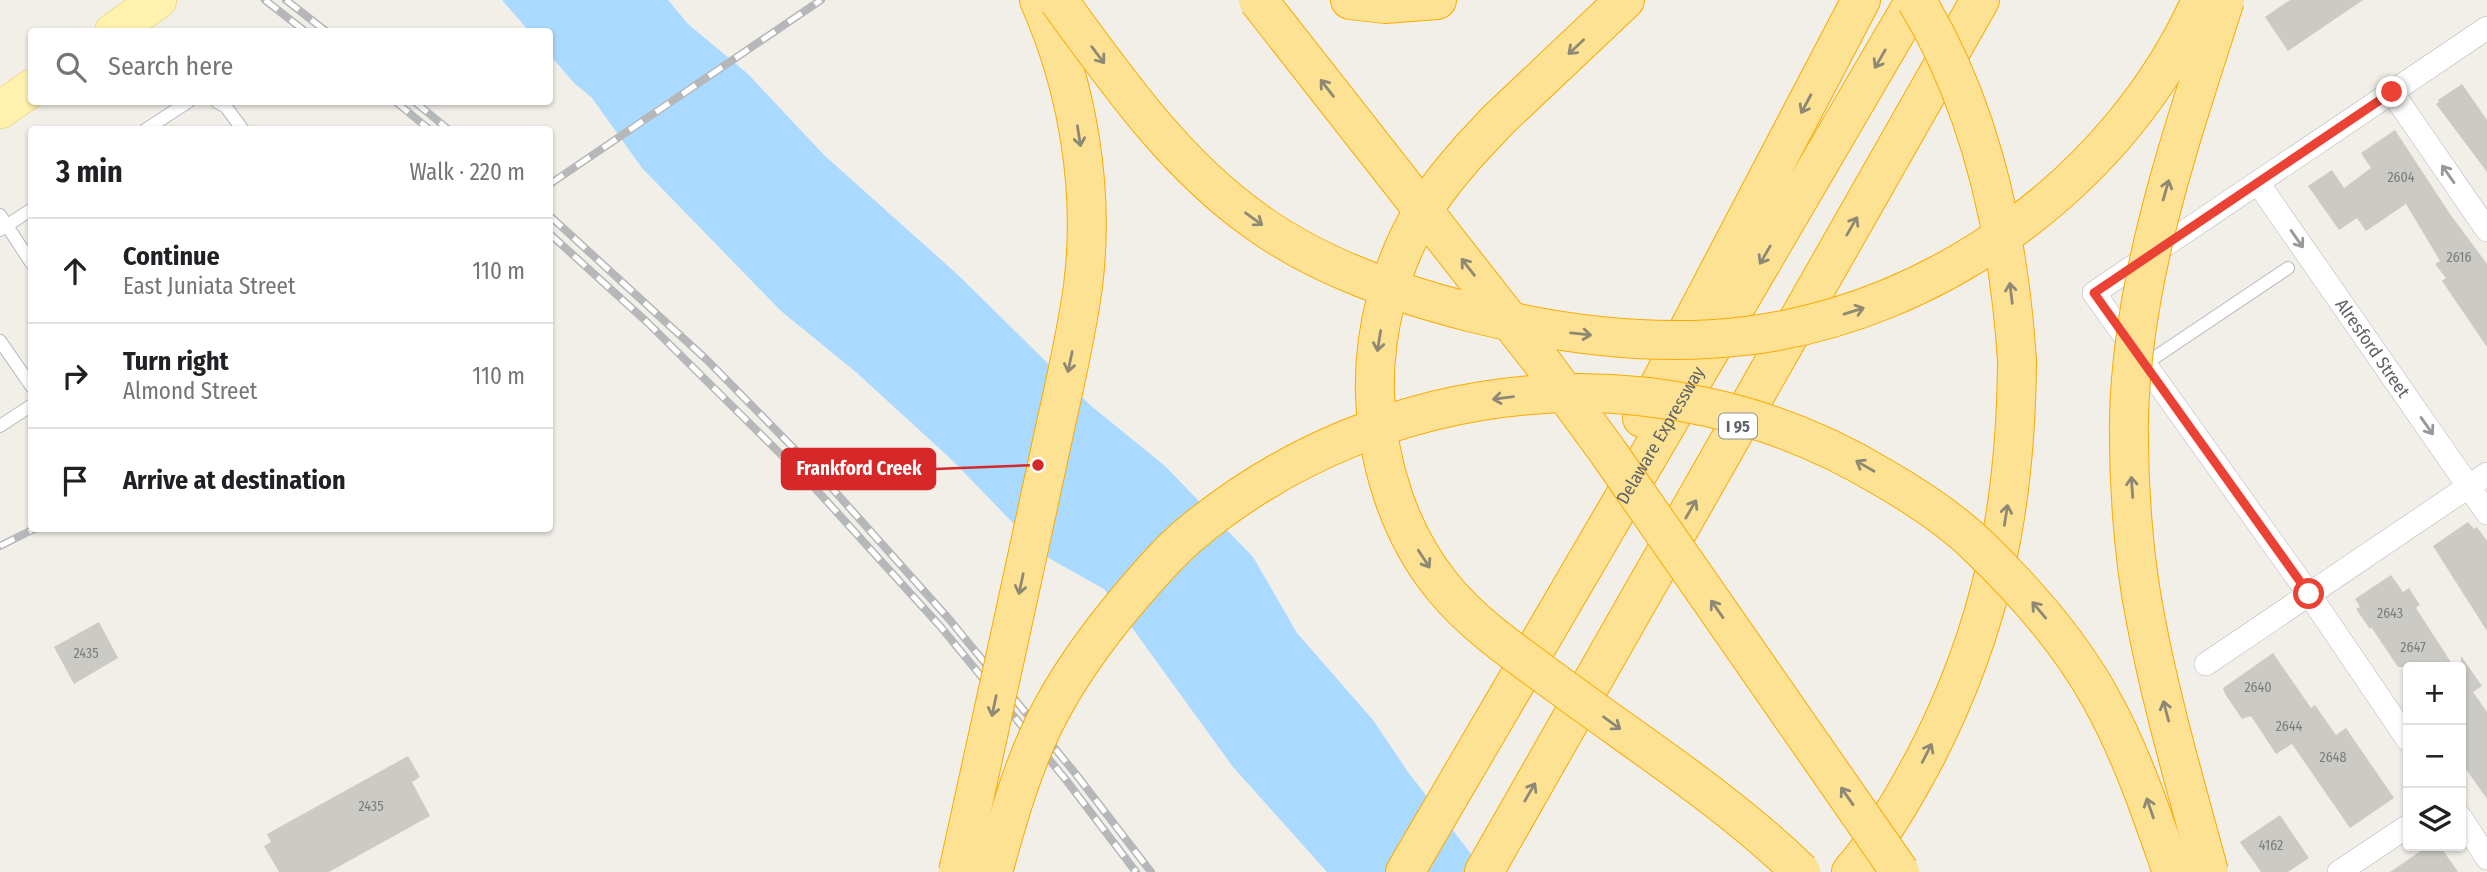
<!DOCTYPE html>
<meta charset="utf-8">
<style>
:root{--surface:#fff;--page:#f2f2f2;--text:#202124;--muted:#757577;--line:#e0e0e0}
body{margin:0;font-family:"Fira Sans Condensed",sans-serif;background:var(--page);color:var(--text)}
.controls{position:absolute;right:21px;bottom:21px;display:grid;overflow:hidden;border-radius:7px;box-shadow:0 2px 5px #0004}
.controls button{width:63px;height:63px;display:grid;place-items:center;padding:0;border:0;border-bottom:2px solid var(--line);background:var(--surface);color:var(--text);font:35px sans-serif}
.stop{position:absolute;width:21px;height:21px;margin:-16px;border:5px solid #ea4335;border-radius:50%;background:#fff}
.stop.end{background:#ea4335;border-color:#fff;box-shadow:0 2px 7px #0008}
.list{margin:0;padding:0;list-style:none}
h2{display:flex;justify-content:space-between;align-items:center;height:91px;margin:0;padding:0 28px;font-size:30px}
h2 small{font-size:23px;font-weight:400;color:var(--muted)}
.list li{display:grid;grid-template-columns:46px 1fr auto;gap:21px;align-items:center;box-sizing:border-box;height:105px;padding:0 28px;border-top:2px solid var(--line)}
.list b{display:block;font-size:26px;white-space:nowrap}
.list p{margin:0;font-size:23px;white-space:nowrap;color:var(--muted)}
.list em{font-size:23px;font-style:normal;color:var(--muted)}
.icon{flex:none;width:38px;height:38px;fill:none;stroke:currentColor;stroke-width:2;stroke-linecap:round;stroke-linejoin:round}
.map{position:relative;flex:none;width:2487px;height:872px;overflow:hidden}
.search{position:absolute;background:var(--surface);box-shadow:0 2px 5px #0004;left:28px;top:28px;width:525px;height:77px;display:flex;align-items:center;gap:18px;box-sizing:border-box;padding:0 24px;border-radius:7px;color:var(--muted);font-size:26px}
.panel{position:absolute;background:var(--surface);box-shadow:0 2px 5px #0004;left:28px;top:126px;width:525px;height:406px;border-radius:7px}
.map>svg:first-child{display:block}
.water{fill:#aadaff}
.building{fill:#cccac5}
.lines{fill:none;stroke-linecap:round;stroke-linejoin:round}
.service-casing{stroke:#b5b8bc;stroke-width:14}
.minor-casing{stroke:#b5b8bc;stroke-width:24}
.primary-casing{stroke:#f2c960;stroke-width:38}
.motorway-casing{stroke:#f9ab00;stroke-width:40}
.service{stroke:#fff;stroke-width:12}
.minor{stroke:#fff;stroke-width:23}
.primary{stroke:#fff2af;stroke-width:37}
.motorway{stroke:#fde293;stroke-width:38}
.rail-casing{stroke:#b6b7b8;stroke-width:8}
.rail{stroke:#fff;stroke-width:5;stroke-dasharray:16;stroke-linecap:butt}
.motorway-bridge-casing{stroke:#f9ab00;stroke-width:40;stroke-linecap:butt}
.motorway-bridge{stroke:#fde293;stroke-width:38}
.oneway{stroke:#8e8975}
.oneway2{stroke:#979a9d}
.route{stroke:#ea4335;stroke-width:9}
.labels{text-anchor:middle;stroke-width:5;stroke-linejoin:round;paint-order:stroke}
.number-label{font-size:14px;fill:#7a7d7f}
.shield{fill:#fff;stroke:#8f9295;stroke-width:2}
.shield-label{font-size:16px;font-weight:bold;fill:#5f6368}
.street-label{font-size:18px;fill:#5f6368;stroke:#fff}
.leader{fill:none;stroke:#d62828;stroke-width:2.5}
.callout-dot{fill:#d62828;stroke:#fff;stroke-width:2.5}
.callout{fill:#d62828;stroke:#d62828;stroke-width:2.5}
.callout-label{font-size:19px;text-anchor:middle;font-weight:bold;fill:#fff}
</style>
<div class="map">
<svg width="2487" height="872" viewBox="0 0 2487 872">
<rect width="100%" height="100%" fill="#f1efe8"/>
<polygon class="water" points="502,0 668,0 688,24 748,74 824,155 957,274 1090,405 1165,466 1253,557 1297,633 1373,720 1408,772 1485,872 1327,872 1233,767 1104,589 1045,556 952,460 857,373 781,311 642,168 592,98 573,82 550,55 550,32 529,31"/>
<g class="building">
<polygon points="2290,0 2363,0 2288,51 2265,17"/>
<polygon points="2462,84 2487,120 2487,172 2436,104 2439,102 2438,100"/>
<polygon points="2395,130 2450,214 2487,264 2487,347 2442,281 2446,278 2435,264 2440,261 2406,204 2366,231 2357,218 2339,230 2308,186 2332,170 2344,188 2371,168 2361,153"/>
<polygon points="2468,522 2474,529 2477,527 2487,541 2487,631 2433,546"/>
<polygon points="2391,575 2403,592 2409,588 2420,605 2416,608 2454,667 2398,667 2371,627 2370,629 2356,609 2360,607 2355,599"/>
<polygon points="99,622 118,658 74,684 54,647"/>
<polygon points="2273,653 2311,708 2315,705 2336,735 2346,728 2394,798 2350,828 2292,744 2276,754 2251,716 2242,719 2225,694 2223,688"/>
<polygon points="2461,656 2482,686 2473,692 2487,712 2487,799 2461,762"/>
<polygon points="408,756 420,777 412,782 430,816 329,872 279,872 264,846 271,842 267,834"/>
<polygon points="2280,815 2309,858 2288,872 2261,872 2240,842"/>
<polygon points="2428,846 2440,846 2458,872 2390,872"/>
</g>
<g class="lines">
<g class="service-casing">
<g id="service">
<polyline points="217,102 226,107 243,130"/>
<polyline points="145,130 188,102"/>
<polyline points="0,215 32,264"/>
<polyline points="0,230 32,209"/>
<polyline points="0,341 32,387"/>
<polyline points="2145,364 2288,268"/>
<polyline points="0,426 32,405"/>
</g>
</g>
<g class="minor-casing">
<g id="minor">
<polyline points="2392,92 2487,230"/>
<path id="s1" d="M2258,183L2487,513"/>
<polyline points="2206,664 2487,474"/>
<polyline points="2408,740 2309,594 2094,293 2487,28"/>
<polyline points="2461,818 2487,858"/>
<polyline points="2339,872 2408,826"/>
</g>
</g>
<g class="primary-casing">
<g id="primary">
<polyline points="113,32 158,0"/>
<polyline points="0,110 32,88"/>
</g>
</g>
<g class="motorway-casing">
<g id="motorway">
<polyline points="1350,0 1385,4 1437,0"/>
<polyline points="1470,150 1498,120 1625,0"/>
<polyline points="1642,418 1861,0"/>
<path d="M1009,640C1023,574 1038,508 1052,442C1063,391 1076,339 1083,286C1095,190 1078,88 1039,0"/>
<path id="s2" d="M1405,872L1915,0"/>
<polyline points="1484,872 1980,0"/>
<path d="M1851,872C1881,838 1905,796 1926,756C1993,626 2016,505 2017,361"/>
</g>
</g>
<use href="#service" class="service"/>
<use href="#minor" class="minor"/>
<use href="#primary" class="primary"/>
<use href="#motorway" class="motorway"/>
<g class="rail-casing">
<g id="rail">
<polyline points="265,0 306,32"/>
<polyline points="286,0 327,32"/>
<polyline points="396,102 430,130"/>
<polyline points="415,102 449,130"/>
<polyline points="550,184 821,0"/>
<polyline points="550,216 707,360 822,477 949,619 1075,773 1151,872"/>
<polyline points="550,234 648,323 813,486 940,626 1066,780 1136,872"/>
<polyline points="0,546 36,528"/>
</g>
</g>
<use href="#rail" class="rail"/>
<g class="motorway-bridge-casing">
<g id="motorway-bridge">
<path d="M1058,0C1116,79 1173,162 1254,220C1318,267 1396,293 1473,313C1562,335 1653,347 1745,336C1939,313 2122,178 2201,0"/>
<polyline points="1258,0 1542,362 1608,452 1900,872"/>
<path d="M1916,0C1982,108 2009,236 2017,361"/>
<path d="M1470,150C1454,168 1438,187 1425,208C1391,262 1373,331 1375,395C1377,462 1399,533 1442,586C1475,627 1521,657 1563,688C1643,747 1729,802 1801,872"/>
<polyline points="958,872 1009,640"/>
<path d="M993,872C1007,822 1021,771 1044,724C1067,677 1098,635 1132,595C1150,574 1168,553 1189,535C1383,372 1664,345 1882,477C1915,496 1948,517 1976,544C2023,589 2068,639 2100,697C2131,752 2151,812 2172,872"/>
<path d="M2209,872C2186,787 2161,702 2145,616C2133,555 2128,478 2129,416C2133,273 2182,135 2225,0"/>
</g>
</g>
<use href="#motorway-bridge" class="motorway-bridge"/>
</g>
<defs><path id="oneway-shaft" d="M-6 0H5M1.5-3L5.5 0L1.5 3" fill="none" stroke-width="1.6" stroke-linecap="round" stroke-linejoin="round" transform="scale(1.75)"/></defs>
<g class="oneway">
<use href="#oneway-shaft" transform="translate(1576 47) rotate(137)"/>
<use href="#oneway-shaft" transform="translate(1098 55) rotate(53)"/>
<use href="#oneway-shaft" transform="translate(1880 59) rotate(120)"/>
<use href="#oneway-shaft" transform="translate(1327 88) rotate(-128)"/>
<use href="#oneway-shaft" transform="translate(1806 104) rotate(118)"/>
<use href="#oneway-shaft" transform="translate(1079 136) rotate(81)"/>
<use href="#oneway-shaft" transform="translate(2166 190) rotate(-74)"/>
<use href="#oneway-shaft" transform="translate(1254 219) rotate(36)"/>
<use href="#oneway-shaft" transform="translate(1852 226) rotate(-60)"/>
<use href="#oneway-shaft" transform="translate(1765 255) rotate(120)"/>
<use href="#oneway-shaft" transform="translate(1468 267) rotate(-128)"/>
<use href="#oneway-shaft" transform="translate(2011 293) rotate(-97)"/>
<use href="#oneway-shaft" transform="translate(1854 311) rotate(-17)"/>
<use href="#oneway-shaft" transform="translate(1581 334) rotate(6)"/>
<use href="#oneway-shaft" transform="translate(1379 341) rotate(99)"/>
<use href="#oneway-shaft" transform="translate(1070 362) rotate(102)"/>
<use href="#oneway-shaft" transform="translate(1503 398) rotate(173)"/>
<use href="#oneway-shaft" transform="translate(1865 466) rotate(-150)"/>
<use href="#oneway-shaft" transform="translate(2132 487) rotate(-94)"/>
<use href="#oneway-shaft" transform="translate(1691 509) rotate(-60)"/>
<use href="#oneway-shaft" transform="translate(2006 515) rotate(-81)"/>
<use href="#oneway-shaft" transform="translate(1424 559) rotate(57)"/>
<use href="#oneway-shaft" transform="translate(1021 584) rotate(102)"/>
<use href="#oneway-shaft" transform="translate(1717 609) rotate(-125)"/>
<use href="#oneway-shaft" transform="translate(2039 610) rotate(-130)"/>
<use href="#oneway-shaft" transform="translate(994 706) rotate(102)"/>
<use href="#oneway-shaft" transform="translate(2166 711) rotate(-105)"/>
<use href="#oneway-shaft" transform="translate(1612 723) rotate(36)"/>
<use href="#oneway-shaft" transform="translate(1927 753) rotate(-63)"/>
<use href="#oneway-shaft" transform="translate(1530 792) rotate(-60)"/>
<use href="#oneway-shaft" transform="translate(1847 796) rotate(-125)"/>
<use href="#oneway-shaft" transform="translate(2150 808) rotate(-109)"/>
</g>
<g class="oneway2">
<use href="#oneway-shaft" transform="translate(2448 174) rotate(-125)"/>
<use href="#oneway-shaft" transform="translate(2297 239) rotate(55)"/>
<use href="#oneway-shaft" transform="translate(2427 426) rotate(55)"/>
</g>
<g class="lines">
<polyline class="route" points="2309,594 2094,293 2392,92"/>
</g>
<g class="labels">
<g class="number-label">
<text x="2401" y="182">2604</text>
<text x="2459" y="262">2616</text>
<text x="2390" y="618">2643</text>
<text x="2413" y="652">2647</text>
<text x="86" y="658">2435</text>
<text x="2258" y="692">2640</text>
<text x="2289" y="731">2644</text>
<text x="2333" y="762">2648</text>
<text x="371" y="811">2435</text>
<text x="2271" y="850">4162</text>
</g>
<rect class="shield" x="1719" y="413.5" width="38" height="25" rx="5"/>
<g class="shield-label">
<text x="1738" y="432">I 95</text>
</g>
<g class="street-label">
<text dy="6" stroke="none"><textPath href="#s1" startOffset="201">Alresford Street</textPath></text>
<text dy="6" stroke="none"><textPath href="#s2" startOffset="506">Delaware Expressway</textPath></text>
</g>
</g>
<path class="leader" d="M1038 465L935 469"/>
<circle class="callout-dot" cx="1038" cy="465" r="7"/>
<rect class="callout" x="782" y="449" width="153" height="40" rx="7"/>
<g class="callout-label">
<text x="859" y="475">Frankford Creek</text>
</g>
</svg>
<div class="controls">
<button>+</button>
<button>−</button>
<button><svg class="icon" aria-label="layers" viewBox="0 0 24 24"><path d="M12 4l9 5-9 5-9-5zM3 14l9 5 9-5"/></svg></button>
</div>
<div class="stop" style="left:2309px;top:594px"></div>
<div class="stop end" style="left:2392px;top:92px"></div>
<div class="search"><svg class="icon" aria-label="search" viewBox="0 0 24 24"><circle cx="10" cy="10" r="6"/><path d="M15 15l6 6"/></svg>Search here</div>
<section class="panel">
<h2>3 min<small>Walk · 220 m</small></h2>
<ul class="list">
<li><svg class="icon" aria-label="ahead" viewBox="0 0 24 24"><path d="M12 20V5M6 11l6-6 6 6"/></svg><div><b>Continue</b><p>East Juniata Street</p></div><em>110 m</em></li>
<li><svg class="icon" aria-label="right" viewBox="0 0 24 24"><path d="M7 20v-9h11M14 6l5 5-5 5"/></svg><div><b>Turn right</b><p>Almond Street</p></div><em>110 m</em></li>
<li><svg class="icon" aria-label="arrive" viewBox="0 0 24 24"><path d="M6 21V4h12l-3 4 3 4H6"/></svg><div><b>Arrive at destination</b></div></li>
</ul>
</section>
</div>
